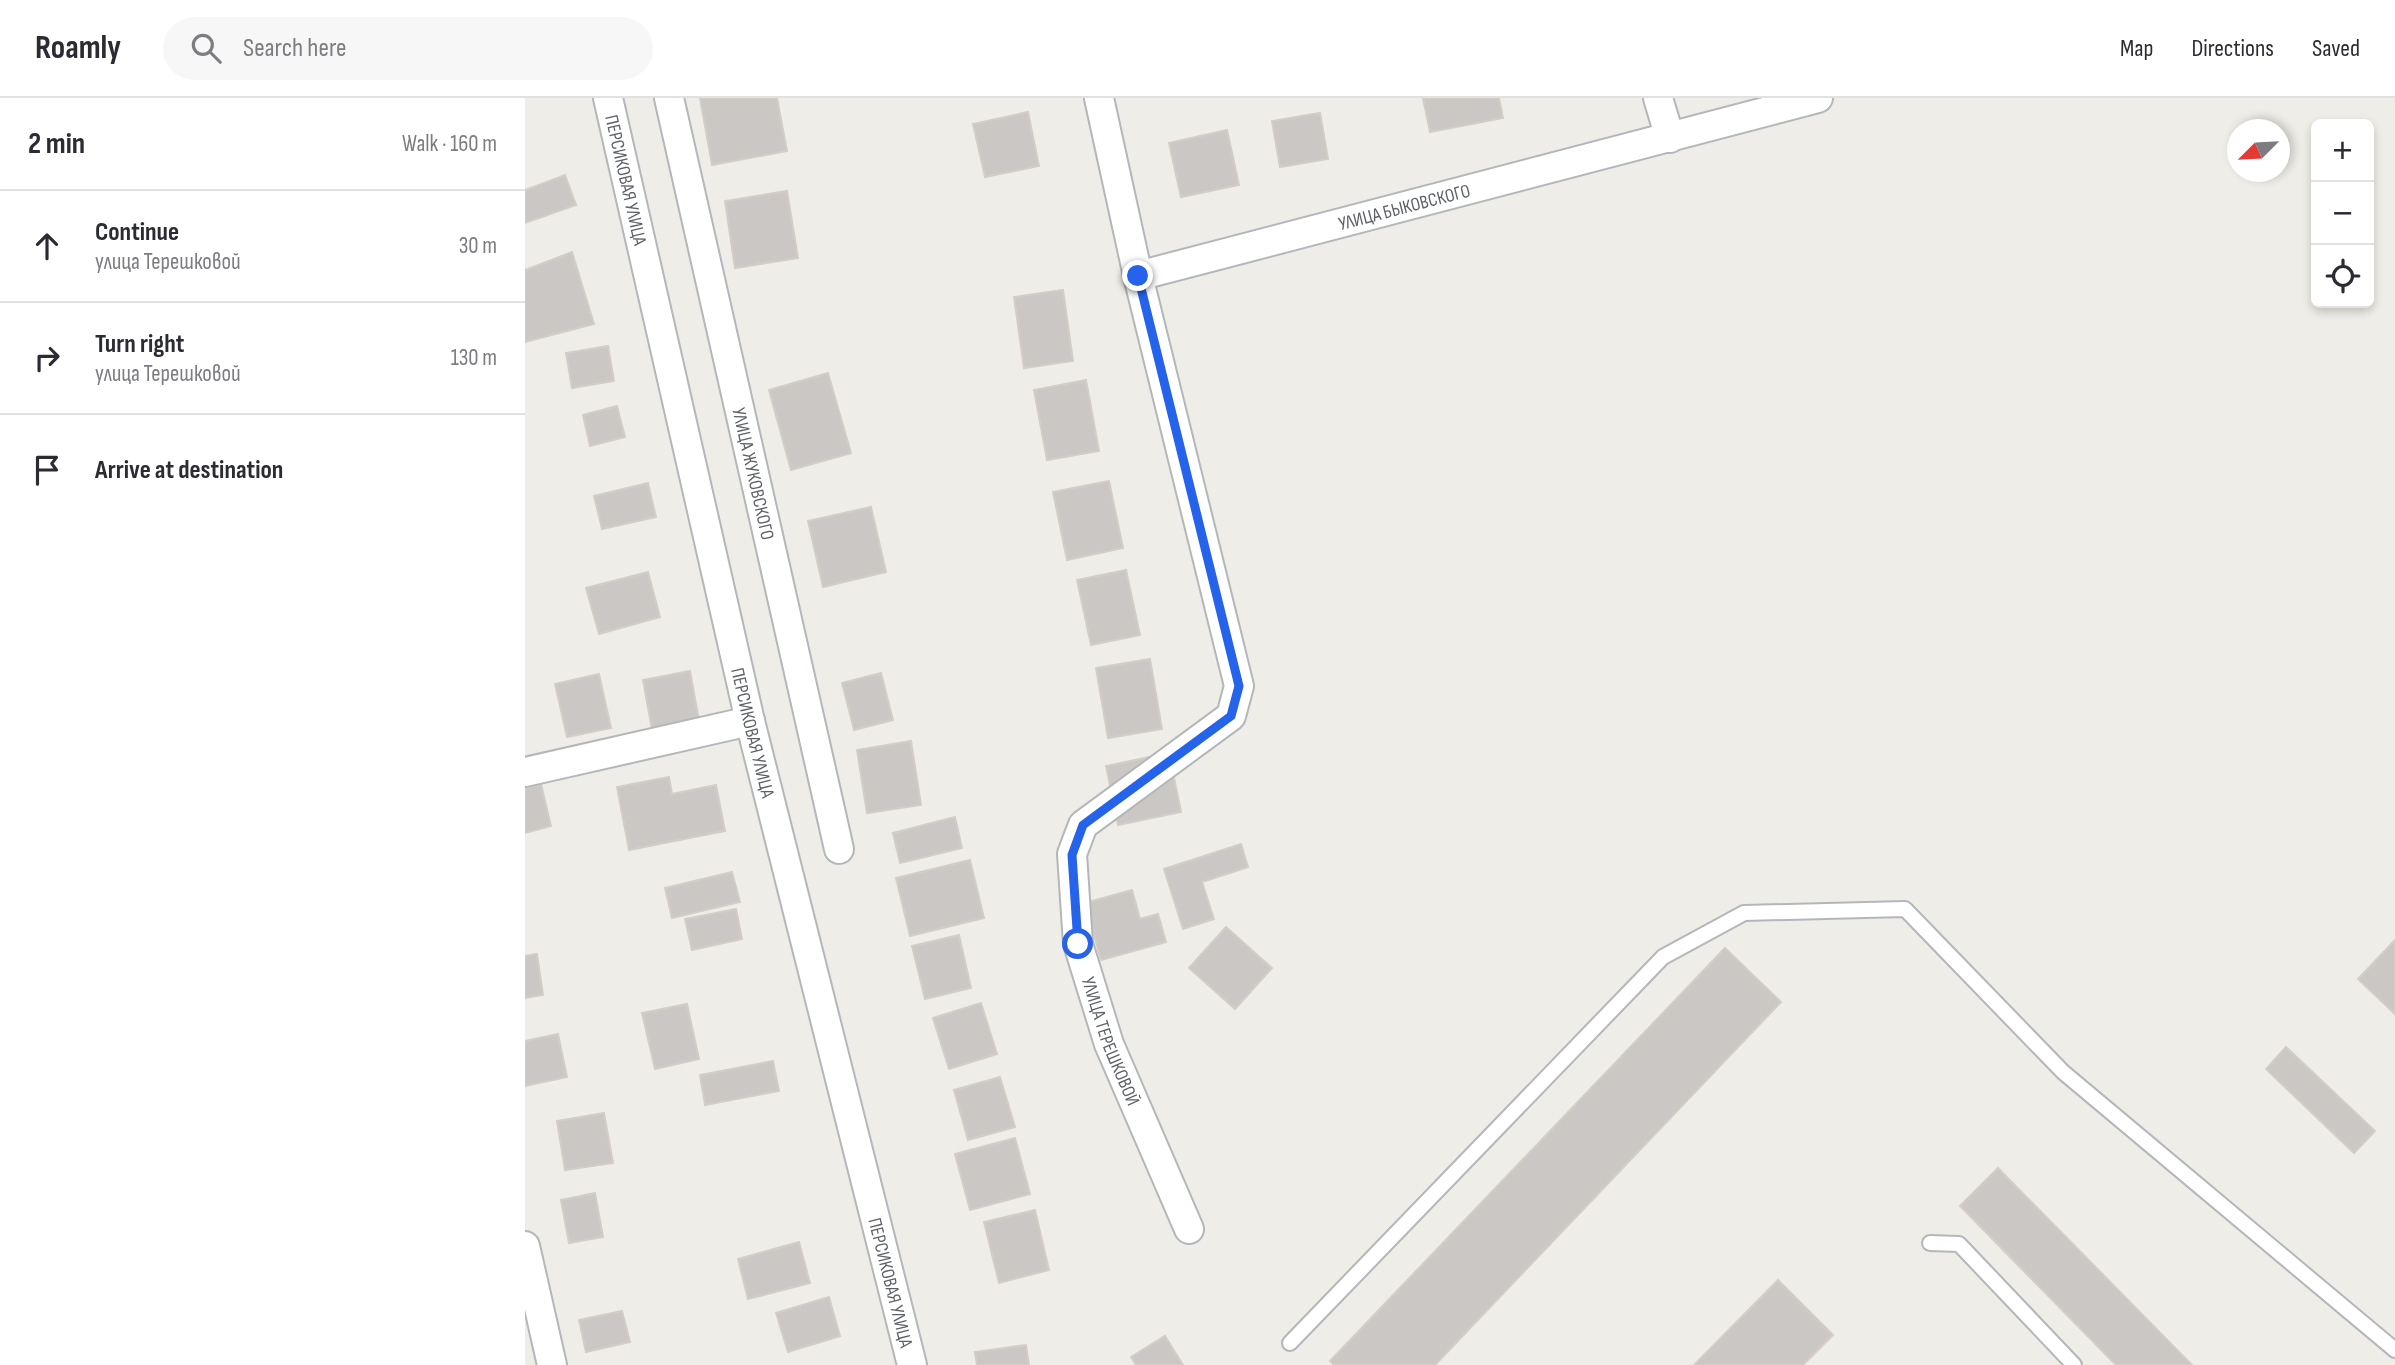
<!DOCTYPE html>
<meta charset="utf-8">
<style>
:root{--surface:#fff;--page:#f7f7f7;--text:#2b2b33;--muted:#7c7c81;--line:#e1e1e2}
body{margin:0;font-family:"Sofia Sans Condensed",sans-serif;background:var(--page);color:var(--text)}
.controls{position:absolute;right:21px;top:21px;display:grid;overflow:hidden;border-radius:10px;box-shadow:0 4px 10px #0003}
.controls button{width:63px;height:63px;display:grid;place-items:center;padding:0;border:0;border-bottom:2px solid var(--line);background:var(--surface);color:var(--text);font:35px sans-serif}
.compass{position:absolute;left:1702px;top:21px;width:63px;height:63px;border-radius:50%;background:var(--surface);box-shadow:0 4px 10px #0003;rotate:246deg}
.stop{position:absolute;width:21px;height:21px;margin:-16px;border:5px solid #2563eb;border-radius:50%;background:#fff}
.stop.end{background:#2563eb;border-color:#fff;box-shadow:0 2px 7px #0008}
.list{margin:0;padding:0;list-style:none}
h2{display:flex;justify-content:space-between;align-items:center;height:91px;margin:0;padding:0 28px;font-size:30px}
h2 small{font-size:23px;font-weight:400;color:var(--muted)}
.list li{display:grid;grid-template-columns:46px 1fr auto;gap:21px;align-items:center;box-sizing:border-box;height:112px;padding:0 28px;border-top:2px solid var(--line)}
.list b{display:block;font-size:26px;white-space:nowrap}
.list p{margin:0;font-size:23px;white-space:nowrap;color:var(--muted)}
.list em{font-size:23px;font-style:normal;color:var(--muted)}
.icon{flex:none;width:38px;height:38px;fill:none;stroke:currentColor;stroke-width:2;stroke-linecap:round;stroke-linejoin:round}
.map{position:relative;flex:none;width:1870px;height:1267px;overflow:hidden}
header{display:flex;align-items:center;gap:42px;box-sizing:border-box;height:98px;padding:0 35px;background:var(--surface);border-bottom:2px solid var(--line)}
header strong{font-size:33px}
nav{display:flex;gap:38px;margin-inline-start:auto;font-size:24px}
.search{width:490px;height:63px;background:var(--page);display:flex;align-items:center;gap:18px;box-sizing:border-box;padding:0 24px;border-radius:38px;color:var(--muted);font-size:26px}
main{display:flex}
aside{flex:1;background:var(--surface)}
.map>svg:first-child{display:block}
.building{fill:#cbc7c4;stroke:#d3cec5;stroke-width:2}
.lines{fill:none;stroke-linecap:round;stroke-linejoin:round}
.lane-casing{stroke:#b4b7ba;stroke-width:18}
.street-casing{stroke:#b4b7ba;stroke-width:32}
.lane{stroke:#fff;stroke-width:14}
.street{stroke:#fff;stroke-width:28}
.route{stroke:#2563eb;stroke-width:9}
.labels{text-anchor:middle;stroke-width:6;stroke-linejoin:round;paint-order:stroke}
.street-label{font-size:19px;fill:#5e6266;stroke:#fff}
</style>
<header>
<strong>Roamly</strong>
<div class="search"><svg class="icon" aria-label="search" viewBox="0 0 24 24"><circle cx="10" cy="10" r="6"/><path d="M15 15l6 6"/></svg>Search here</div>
<nav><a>Map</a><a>Directions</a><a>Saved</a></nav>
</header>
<main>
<aside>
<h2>2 min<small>Walk · 160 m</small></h2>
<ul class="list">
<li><svg class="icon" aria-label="ahead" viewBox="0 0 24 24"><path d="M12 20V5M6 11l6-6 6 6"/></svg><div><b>Continue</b><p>улица Терешковой</p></div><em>30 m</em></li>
<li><svg class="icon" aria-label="right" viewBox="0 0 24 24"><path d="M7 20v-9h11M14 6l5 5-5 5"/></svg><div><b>Turn right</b><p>улица Терешковой</p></div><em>130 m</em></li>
<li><svg class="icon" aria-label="arrive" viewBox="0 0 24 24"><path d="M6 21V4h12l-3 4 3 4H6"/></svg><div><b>Arrive at destination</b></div></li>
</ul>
</aside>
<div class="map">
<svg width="1870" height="1267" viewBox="0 0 1870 1267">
<rect width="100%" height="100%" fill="#efede7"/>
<g class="building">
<polygon points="175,0 252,0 262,53 187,67"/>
<polygon points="898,0 974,0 978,20 905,34"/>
<polygon points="503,14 514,68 460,79 448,26"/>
<polygon points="795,15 803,61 755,69 747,23"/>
<polygon points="702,32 714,87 656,99 644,45"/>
<polygon points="40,77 51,107 0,125 0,92"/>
<polygon points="262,93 273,160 210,170 200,103"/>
<polygon points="47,154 69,226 0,244 0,172"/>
<polygon points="538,192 548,263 499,270 489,199"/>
<polygon points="83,248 89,283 47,290 41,255"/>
<polygon points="303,275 326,355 266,372 244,292"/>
<polygon points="561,282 574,353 522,362 509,292"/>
<polygon points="92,308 100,339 65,348 58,317"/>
<polygon points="584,383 598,450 542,462 528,394"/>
<polygon points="123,385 131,419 77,431 69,398"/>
<polygon points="346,409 361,474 298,489 283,423"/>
<polygon points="601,472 615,537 566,547 552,482"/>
<polygon points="123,474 135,519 74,536 61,490"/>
<polygon points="625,561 637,631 583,640 571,570"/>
<polygon points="165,573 174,623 127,632 118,582"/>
<polygon points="356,575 368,622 329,632 317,585"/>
<polygon points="74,576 86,630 42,639 30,586"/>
<polygon points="386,643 396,707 342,715 332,652"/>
<polygon points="644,655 656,714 593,727 581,668"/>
<polygon points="144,679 147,696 191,687 200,733 104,752 92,689"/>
<polygon points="16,686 26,728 0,735 0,690"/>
<polygon points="430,719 437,750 375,765 368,735"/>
<polygon points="716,746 723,769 677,784 689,821 658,831 639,771"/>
<polygon points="445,762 459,820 385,838 371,780"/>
<polygon points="207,774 215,804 147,820 140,790"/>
<polygon points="607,792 615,821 633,816 641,844 576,862 560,805"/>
<polygon points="211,811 217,841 167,852 160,821"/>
<polygon points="701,829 747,870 710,911 664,870"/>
<polygon points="434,837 446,890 400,901 387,848"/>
<polygon points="1870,842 1870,916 1833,881"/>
<polygon points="1200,850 1256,904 910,1267 809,1267 805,1263"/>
<polygon points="12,856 18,897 0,900 0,858"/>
<polygon points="456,905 472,956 424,971 408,920"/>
<polygon points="162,906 174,961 130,971 117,915"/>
<polygon points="33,936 42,979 0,988 0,943"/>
<polygon points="1761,949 1850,1033 1829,1055 1741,971"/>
<polygon points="248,963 254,993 180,1007 175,977"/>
<polygon points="475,979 490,1029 443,1042 429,992"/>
<polygon points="79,1015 88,1065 40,1072 32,1023"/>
<polygon points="490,1040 505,1096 445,1112 430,1056"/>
<polygon points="1473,1070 1667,1267 1591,1267 1435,1108"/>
<polygon points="70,1095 78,1139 44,1145 36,1102"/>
<polygon points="510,1112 524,1172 474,1185 459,1124"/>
<polygon points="274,1144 285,1185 223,1201 213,1161"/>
<polygon points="1253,1182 1308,1237 1278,1267 1169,1267"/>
<polygon points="304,1199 315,1238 263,1254 251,1215"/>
<polygon points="97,1213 105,1244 61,1254 54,1222"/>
<polygon points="640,1238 658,1267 611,1267 606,1259"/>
<polygon points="501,1247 504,1267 452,1267 450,1254"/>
</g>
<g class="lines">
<g class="lane-casing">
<g id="lane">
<polyline points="1405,1145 1434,1146 1549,1267"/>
<polyline points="765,1245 1138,859 1219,815 1380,811 1538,974 1870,1252"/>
</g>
</g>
<g class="street-casing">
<g id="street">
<path id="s1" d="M83,0L225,623L387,1267"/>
<path id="s2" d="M144,0L314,751"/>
<path id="s3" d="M574,0L613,178L714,588L706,618L558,727L547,756L553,846L584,946L664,1131"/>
<polyline points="1133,0 1145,40"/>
<path id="s4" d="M613,178L1293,0"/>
<polyline points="0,674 225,623"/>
<polyline points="0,1148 27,1267"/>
</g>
</g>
<use href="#lane" class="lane"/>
<use href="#street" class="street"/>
</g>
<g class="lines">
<polyline class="route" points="553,846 547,757 558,727 706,618 714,588 613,178"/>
</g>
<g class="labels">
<g class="street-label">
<text dy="7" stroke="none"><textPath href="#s1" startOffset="84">ПЕРСИКОВАЯ УЛИЦА</textPath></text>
<text dy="7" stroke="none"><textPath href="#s4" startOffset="275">УЛИЦА БЫКОВСКОГО</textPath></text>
<text dy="7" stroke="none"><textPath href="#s2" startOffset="385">УЛИЦА ЖУКОВСКОГО</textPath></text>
<text dy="7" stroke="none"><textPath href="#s1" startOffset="651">ПЕРСИКОВАЯ УЛИЦА</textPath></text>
<text dy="7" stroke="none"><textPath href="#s3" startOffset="1043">УЛИЦА ТЕРЕШКОВОЙ</textPath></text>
<text dy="7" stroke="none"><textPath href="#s1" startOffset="1218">ПЕРСИКОВАЯ УЛИЦА</textPath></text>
</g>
</g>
</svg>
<div class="controls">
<button>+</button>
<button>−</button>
<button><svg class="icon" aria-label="locate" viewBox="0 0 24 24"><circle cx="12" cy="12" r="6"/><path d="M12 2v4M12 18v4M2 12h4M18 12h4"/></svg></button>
</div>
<svg class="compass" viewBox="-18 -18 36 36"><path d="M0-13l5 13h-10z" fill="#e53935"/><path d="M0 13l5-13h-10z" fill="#7c7c81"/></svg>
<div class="stop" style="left:553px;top:846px"></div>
<div class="stop end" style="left:613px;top:178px"></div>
</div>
</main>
